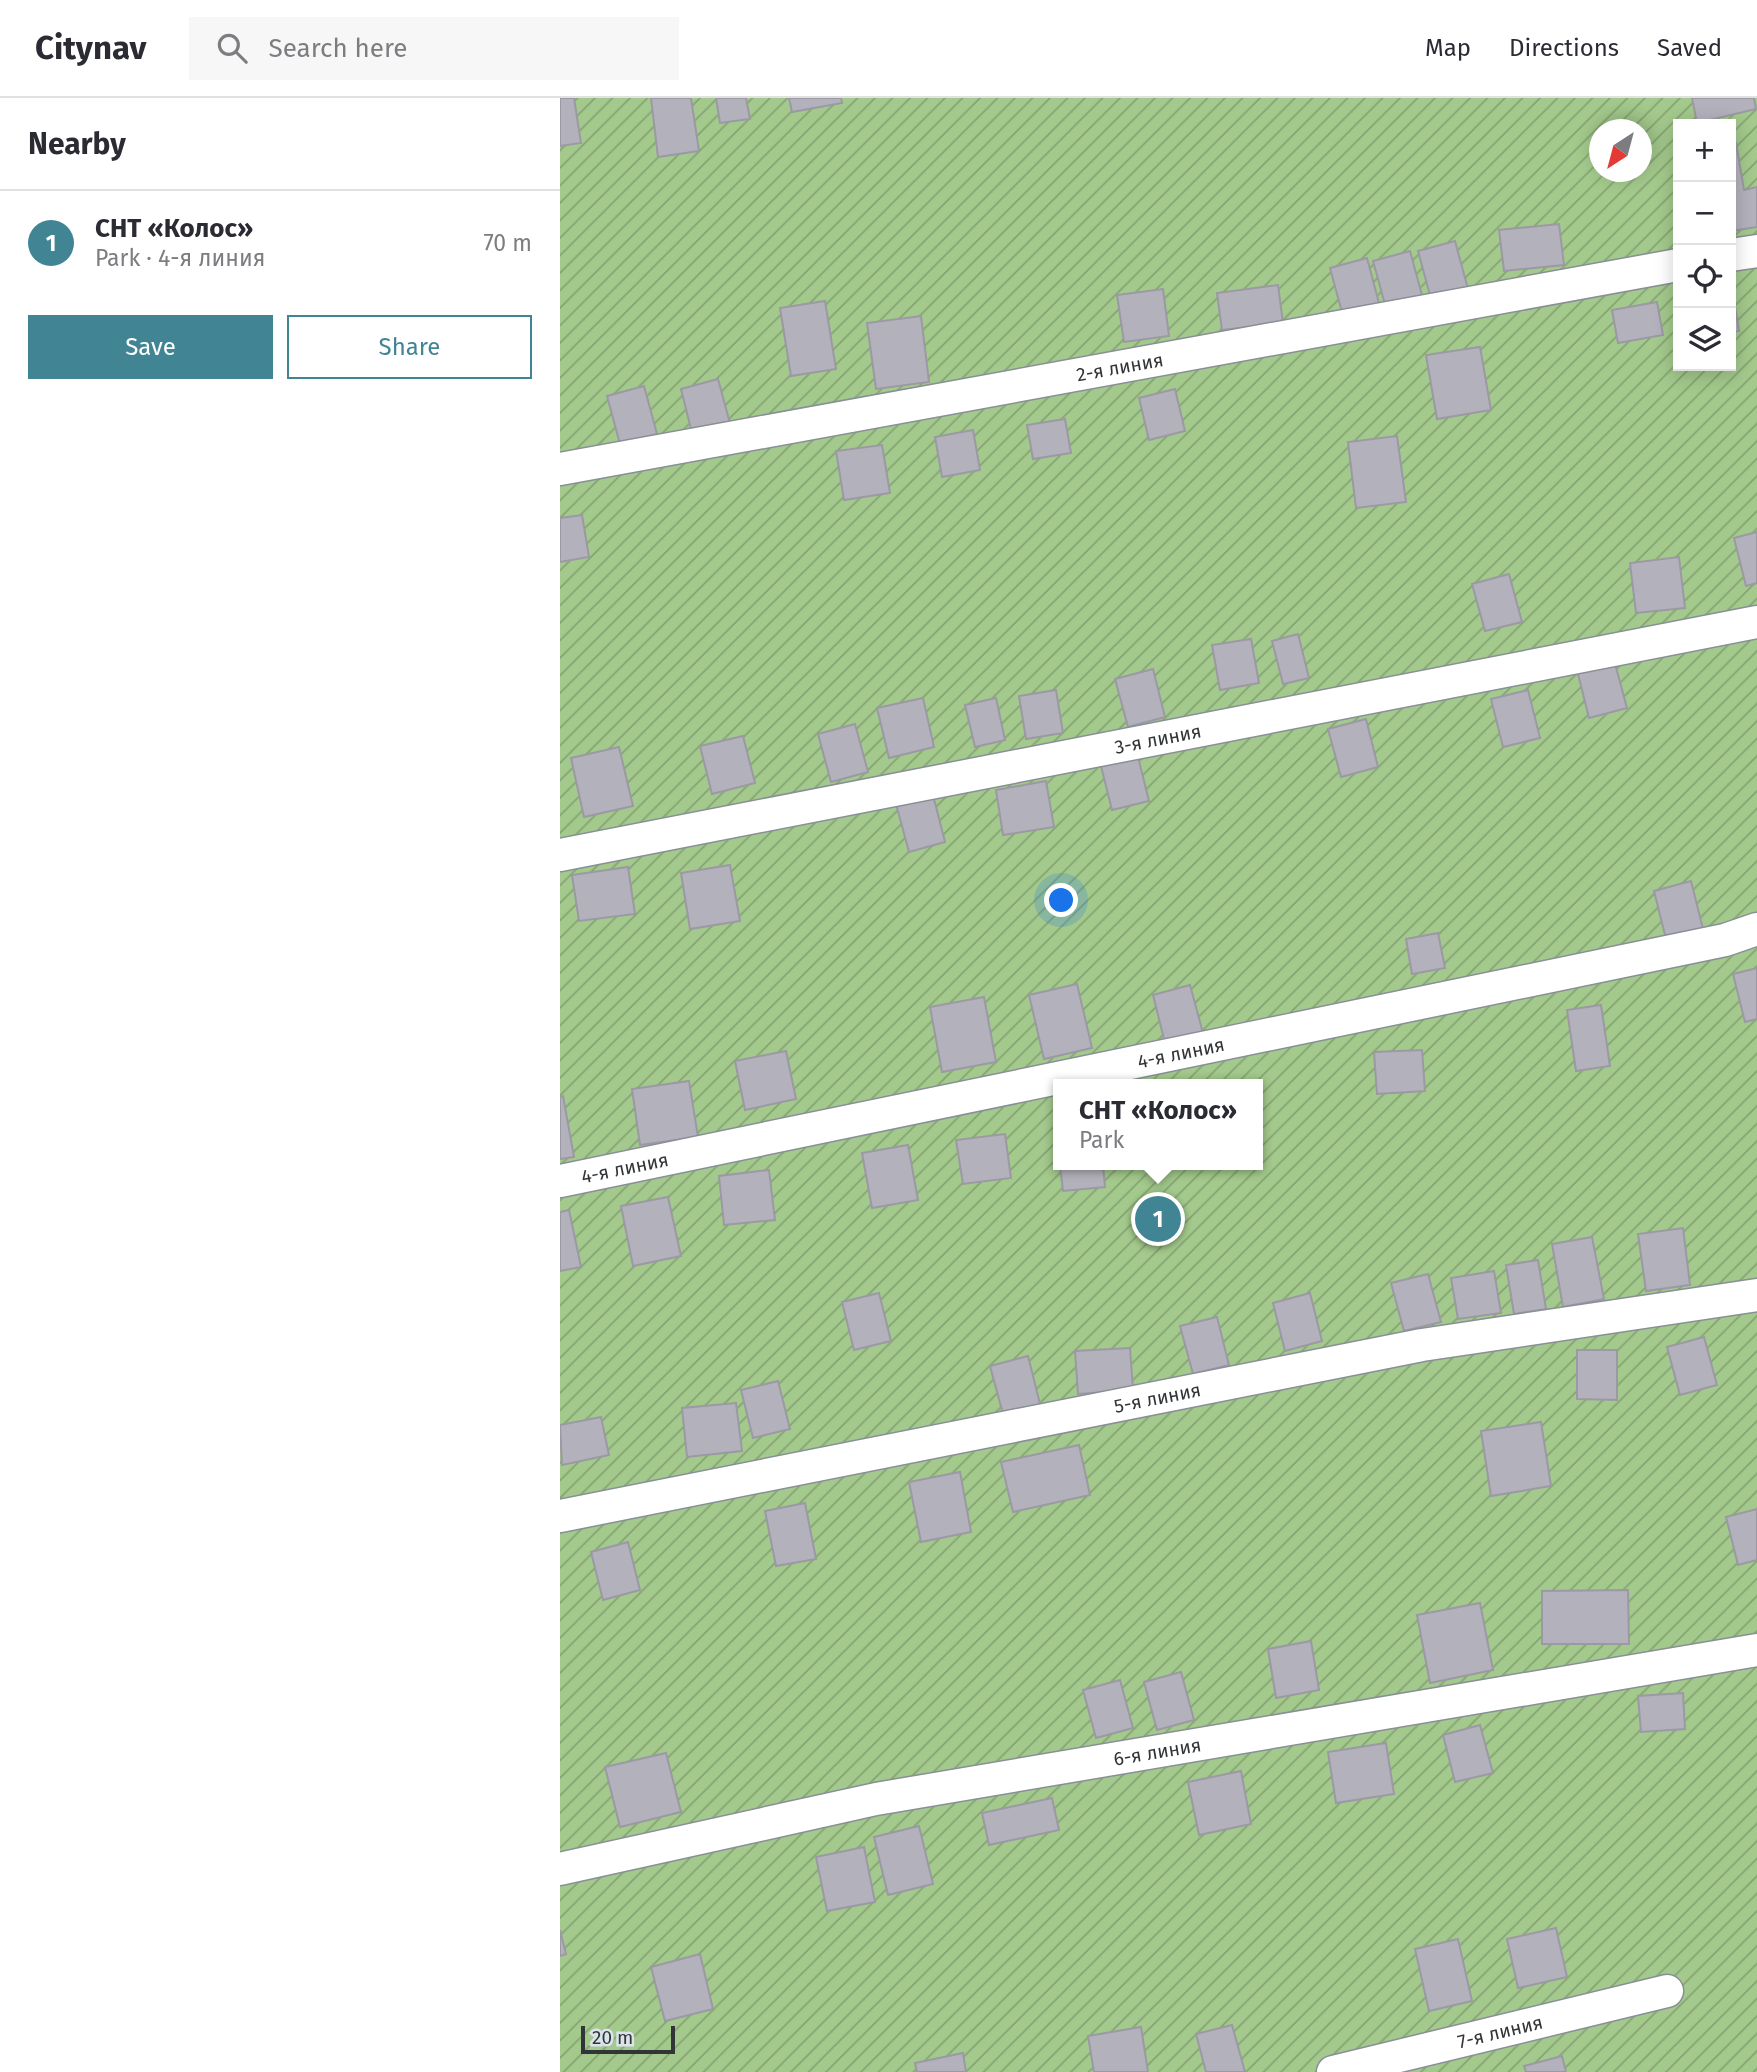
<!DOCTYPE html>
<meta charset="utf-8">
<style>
:root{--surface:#fff;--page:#f7f7f7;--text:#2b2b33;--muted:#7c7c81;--line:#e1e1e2;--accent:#418594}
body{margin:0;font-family:"Fira Sans",sans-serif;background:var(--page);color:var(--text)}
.controls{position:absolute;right:21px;top:21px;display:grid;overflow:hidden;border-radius:0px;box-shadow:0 4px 18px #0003}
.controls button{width:63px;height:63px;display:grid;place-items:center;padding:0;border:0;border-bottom:2px solid var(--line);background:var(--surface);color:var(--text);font:35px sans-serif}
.compass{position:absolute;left:1029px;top:21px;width:63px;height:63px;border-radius:50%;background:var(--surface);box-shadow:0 4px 18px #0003;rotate:216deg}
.scale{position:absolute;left:21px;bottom:18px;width:94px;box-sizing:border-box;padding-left:7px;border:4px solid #323538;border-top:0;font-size:19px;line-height:24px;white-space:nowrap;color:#323538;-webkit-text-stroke:5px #dbe3eb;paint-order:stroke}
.you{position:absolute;left:502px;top:803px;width:24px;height:24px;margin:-18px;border:5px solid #fff;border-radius:50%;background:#1a73e8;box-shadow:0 0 0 10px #1a73e833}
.badge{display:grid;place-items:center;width:46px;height:46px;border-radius:50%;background:var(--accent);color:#fff;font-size:23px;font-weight:700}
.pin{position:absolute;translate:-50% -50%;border:4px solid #fff;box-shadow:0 2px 7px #0006}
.popup{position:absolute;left:493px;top:981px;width:210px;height:91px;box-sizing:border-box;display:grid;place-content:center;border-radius:0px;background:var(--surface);filter:drop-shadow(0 2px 5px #0005);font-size:23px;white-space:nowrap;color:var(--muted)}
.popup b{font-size:26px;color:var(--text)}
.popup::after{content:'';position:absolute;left:50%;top:100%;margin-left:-14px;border:14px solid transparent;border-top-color:var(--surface)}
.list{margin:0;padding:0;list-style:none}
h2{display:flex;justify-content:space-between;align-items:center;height:91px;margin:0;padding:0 28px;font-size:30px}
h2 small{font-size:23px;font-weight:400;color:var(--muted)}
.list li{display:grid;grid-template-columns:46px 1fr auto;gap:21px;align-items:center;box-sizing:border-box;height:105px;padding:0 28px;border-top:2px solid var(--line)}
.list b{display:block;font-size:26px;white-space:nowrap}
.list p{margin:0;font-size:23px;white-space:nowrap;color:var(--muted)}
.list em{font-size:23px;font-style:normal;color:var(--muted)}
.actions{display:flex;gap:14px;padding:21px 28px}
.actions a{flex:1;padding:16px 0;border:2px solid var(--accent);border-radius:0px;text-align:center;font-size:24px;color:var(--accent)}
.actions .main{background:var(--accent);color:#fff}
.icon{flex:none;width:38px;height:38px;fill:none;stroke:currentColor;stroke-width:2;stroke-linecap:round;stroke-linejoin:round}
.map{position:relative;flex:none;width:1197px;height:1974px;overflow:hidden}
header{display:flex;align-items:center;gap:42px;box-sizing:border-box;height:98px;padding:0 35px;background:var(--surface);border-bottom:2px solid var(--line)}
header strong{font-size:33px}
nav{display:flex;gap:38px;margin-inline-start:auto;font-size:24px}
.search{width:490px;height:63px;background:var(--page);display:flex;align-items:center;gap:18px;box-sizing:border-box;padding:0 24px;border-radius:0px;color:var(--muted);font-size:26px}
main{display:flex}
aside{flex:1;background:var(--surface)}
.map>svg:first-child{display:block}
.garden{fill:url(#garden-furrows);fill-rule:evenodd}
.building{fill:#b3b1bb;stroke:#9b99a3;stroke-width:2}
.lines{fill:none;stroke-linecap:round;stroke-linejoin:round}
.minor-casing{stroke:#888f97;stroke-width:35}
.minor{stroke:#fff;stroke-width:32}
.labels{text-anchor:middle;stroke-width:6;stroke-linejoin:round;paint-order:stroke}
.street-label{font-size:19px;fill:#323538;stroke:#dbe3eb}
</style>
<header>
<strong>Citynav</strong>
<div class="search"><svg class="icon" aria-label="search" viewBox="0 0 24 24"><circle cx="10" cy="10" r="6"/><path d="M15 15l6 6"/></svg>Search here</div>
<nav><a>Map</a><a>Directions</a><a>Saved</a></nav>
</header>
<main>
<aside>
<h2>Nearby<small></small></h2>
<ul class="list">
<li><span class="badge">1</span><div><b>СНТ «Колос»</b><p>Park · 4-я линия</p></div><em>70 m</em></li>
</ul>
<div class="actions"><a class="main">Save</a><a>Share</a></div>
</aside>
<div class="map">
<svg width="1197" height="1974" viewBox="0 0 1197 1974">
<defs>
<pattern id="garden-furrows" width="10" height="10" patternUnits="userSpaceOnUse" patternTransform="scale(1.75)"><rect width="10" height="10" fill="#a3c98c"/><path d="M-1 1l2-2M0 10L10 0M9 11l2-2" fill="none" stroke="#85a473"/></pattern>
</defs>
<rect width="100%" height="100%" fill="#dbe3eb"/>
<path class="garden" d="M0,0H1197V1974H0ZM1118,26H1171V268H1118ZM1040,32H1082V74H1040ZM498,986H698V1067H498Z"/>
<g class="building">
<polygon points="0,0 14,0 21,45 0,48"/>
<polygon points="91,0 131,0 139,53 98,59"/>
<polygon points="156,0 186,0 190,21 160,25"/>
<polygon points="229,0 281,0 282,5 232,14"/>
<polygon points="1132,0 1194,0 1196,11 1137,25"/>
<polygon points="1176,45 1184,92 1197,89 1197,129 1171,133 1171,46"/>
<polygon points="999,126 1004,167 944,173 939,132"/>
<polygon points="895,143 908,191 871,201 858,153"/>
<polygon points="850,153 863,201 826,210 813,163"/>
<polygon points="807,160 820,209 783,218 770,170"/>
<polygon points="718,187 723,225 662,232 657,195"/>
<polygon points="603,191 609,238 564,244 557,197"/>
<polygon points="1171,196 1173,196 1179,233 1171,234"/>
<polygon points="265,203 276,271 231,278 220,210"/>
<polygon points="1097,204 1103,237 1058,245 1052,212"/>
<polygon points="361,218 369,284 316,291 307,225"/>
<polygon points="920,249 931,312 877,321 866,257"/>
<polygon points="158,281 171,329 133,339 121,291"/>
<polygon points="84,288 97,336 60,346 47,298"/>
<polygon points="615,291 625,333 589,342 579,300"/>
<polygon points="505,321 511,355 473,361 467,327"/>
<polygon points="413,332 420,372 382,379 375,339"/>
<polygon points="837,338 846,404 796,410 788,344"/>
<polygon points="322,347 330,395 284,402 276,353"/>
<polygon points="22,417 29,459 0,464 0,420"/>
<polygon points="1197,434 1197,485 1186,488 1174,440"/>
<polygon points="1119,459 1125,510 1076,515 1070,465"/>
<polygon points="949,476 962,524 925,533 912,486"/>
<polygon points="738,536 749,580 723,586 712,543"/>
<polygon points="691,541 699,585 660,592 652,547"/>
<polygon points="1054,562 1067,610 1029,620 1017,572"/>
<polygon points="593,571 605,619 568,629 555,581"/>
<polygon points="496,592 503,635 466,641 459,598"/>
<polygon points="968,592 980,640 943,649 931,601"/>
<polygon points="363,600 374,649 329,660 317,610"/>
<polygon points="436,600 445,642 415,649 405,607"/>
<polygon points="806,621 818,669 781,679 768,631"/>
<polygon points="295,626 308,674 271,684 258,636"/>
<polygon points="183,638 195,685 152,696 140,648"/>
<polygon points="59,649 73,708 24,719 11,660"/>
<polygon points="577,655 589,703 552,712 540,664"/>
<polygon points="486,683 494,729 443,737 436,692"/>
<polygon points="373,697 385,744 349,754 336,706"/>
<polygon points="170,767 180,823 130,831 121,775"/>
<polygon points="68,769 75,816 19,823 12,777"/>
<polygon points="1131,783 1143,831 1106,841 1094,793"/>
<polygon points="878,835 885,870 852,876 846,841"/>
<polygon points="1197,870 1197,921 1185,924 1173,876"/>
<polygon points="517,886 532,950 484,961 469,897"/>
<polygon points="630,887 643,935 605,945 593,897"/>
<polygon points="424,899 436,964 382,974 370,909"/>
<polygon points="1041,907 1050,968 1016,973 1007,912"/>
<polygon points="862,952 865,993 817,996 814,954"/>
<polygon points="226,953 236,1001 185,1012 175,963"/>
<polygon points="129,983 138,1039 80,1047 72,991"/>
<polygon points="3,998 14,1059 0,1061 0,999"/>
<polygon points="445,1036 451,1080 403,1086 396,1042"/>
<polygon points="348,1047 358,1102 312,1110 302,1055"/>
<polygon points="500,1067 543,1067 545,1089 503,1093"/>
<polygon points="209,1072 215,1122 164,1127 159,1078"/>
<polygon points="108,1099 121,1158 73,1168 61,1108"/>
<polygon points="9,1112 21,1169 0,1173 0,1114"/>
<polygon points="1123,1130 1130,1187 1086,1193 1078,1136"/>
<polygon points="1032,1139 1044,1201 1003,1209 992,1146"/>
<polygon points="978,1162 986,1211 954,1216 946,1167"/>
<polygon points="934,1173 941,1215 898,1221 891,1180"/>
<polygon points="868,1176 881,1224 844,1233 831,1185"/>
<polygon points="319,1195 331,1243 294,1252 282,1204"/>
<polygon points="750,1195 762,1243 725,1253 713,1205"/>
<polygon points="657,1219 669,1267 633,1276 620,1228"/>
<polygon points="1144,1239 1157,1287 1120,1297 1107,1249"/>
<polygon points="570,1250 573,1292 518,1296 515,1253"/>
<polygon points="1017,1252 1057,1252 1057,1302 1017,1301"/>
<polygon points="468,1258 480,1306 443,1316 430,1268"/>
<polygon points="218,1283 230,1331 193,1340 181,1292"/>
<polygon points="176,1305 182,1353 127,1359 122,1310"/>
<polygon points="41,1319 49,1357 2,1367 0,1327"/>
<polygon points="981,1324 991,1388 931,1398 921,1333"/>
<polygon points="519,1347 530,1397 453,1414 441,1364"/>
<polygon points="400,1374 411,1434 361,1444 349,1384"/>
<polygon points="245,1405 256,1461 216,1468 205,1413"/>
<polygon points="1197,1411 1197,1462 1178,1467 1166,1419"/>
<polygon points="68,1444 80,1492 43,1502 31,1454"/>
<polygon points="1068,1492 1069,1546 982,1546 982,1493"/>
<polygon points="920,1505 933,1572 870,1585 857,1517"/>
<polygon points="751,1543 759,1592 716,1600 708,1551"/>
<polygon points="621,1574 634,1622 597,1632 584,1584"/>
<polygon points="560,1582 573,1630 536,1640 523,1592"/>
<polygon points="1123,1595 1125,1631 1081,1634 1078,1598"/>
<polygon points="920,1627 933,1675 895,1684 883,1637"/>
<polygon points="826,1645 834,1696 776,1705 768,1654"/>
<polygon points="106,1655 121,1714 60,1729 45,1669"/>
<polygon points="681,1673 691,1726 639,1737 628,1684"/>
<polygon points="492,1700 499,1732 429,1747 422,1715"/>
<polygon points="359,1728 373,1786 328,1797 314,1739"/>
<polygon points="304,1749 315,1804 267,1813 256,1759"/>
<polygon points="996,1830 1007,1879 958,1890 947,1841"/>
<polygon points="0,1832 6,1856 0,1858"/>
<polygon points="898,1841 912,1903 869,1913 855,1851"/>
<polygon points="140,1856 153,1911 105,1923 91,1869"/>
<polygon points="672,1927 685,1974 646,1974 636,1936"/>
<polygon points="581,1929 588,1974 534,1974 528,1938"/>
<polygon points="403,1955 406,1974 357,1974 355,1965"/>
<polygon points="1002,1958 1006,1974 966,1974 964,1968"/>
</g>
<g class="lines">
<g class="minor-casing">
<g id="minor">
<polyline points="1171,157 1197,153"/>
<path id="s1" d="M0,371L1118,167"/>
<path id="s2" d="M0,757L1197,524"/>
<path id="s3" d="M0,1083L1165,842L1197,831"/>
<path id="s4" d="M0,1418L862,1247L1197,1197"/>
<path id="s5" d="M0,1771L316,1701L1197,1552"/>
<path id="s6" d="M773,1974L1107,1893"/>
</g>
</g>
<use href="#minor" class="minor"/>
</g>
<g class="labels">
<g class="street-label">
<text dy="7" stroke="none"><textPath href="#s1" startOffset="569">2-я линия</textPath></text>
<text dy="7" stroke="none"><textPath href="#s2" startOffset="609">3-я линия</textPath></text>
<text dy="7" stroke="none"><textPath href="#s3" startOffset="634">4-я линия</textPath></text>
<text dy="7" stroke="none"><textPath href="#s3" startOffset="66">4-я линия</textPath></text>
<text dy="7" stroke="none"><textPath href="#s4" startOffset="609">5-я линия</textPath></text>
<text dy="7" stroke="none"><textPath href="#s5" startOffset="609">6-я линия</textPath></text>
<text dy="7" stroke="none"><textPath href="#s6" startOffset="172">7-я линия</textPath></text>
</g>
</g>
</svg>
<div class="controls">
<button>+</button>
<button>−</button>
<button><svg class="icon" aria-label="locate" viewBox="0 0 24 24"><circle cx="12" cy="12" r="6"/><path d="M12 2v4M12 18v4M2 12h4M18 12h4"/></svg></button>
<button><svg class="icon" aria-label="layers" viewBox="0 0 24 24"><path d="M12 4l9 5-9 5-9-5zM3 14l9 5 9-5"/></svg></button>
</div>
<svg class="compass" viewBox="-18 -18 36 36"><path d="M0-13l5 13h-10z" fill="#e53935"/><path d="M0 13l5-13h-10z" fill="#7c7c81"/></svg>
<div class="scale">20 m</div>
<div class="you"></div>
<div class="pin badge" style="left:598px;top:1121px">1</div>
<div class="popup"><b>СНТ «Колос»</b>Park</div>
</div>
</main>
